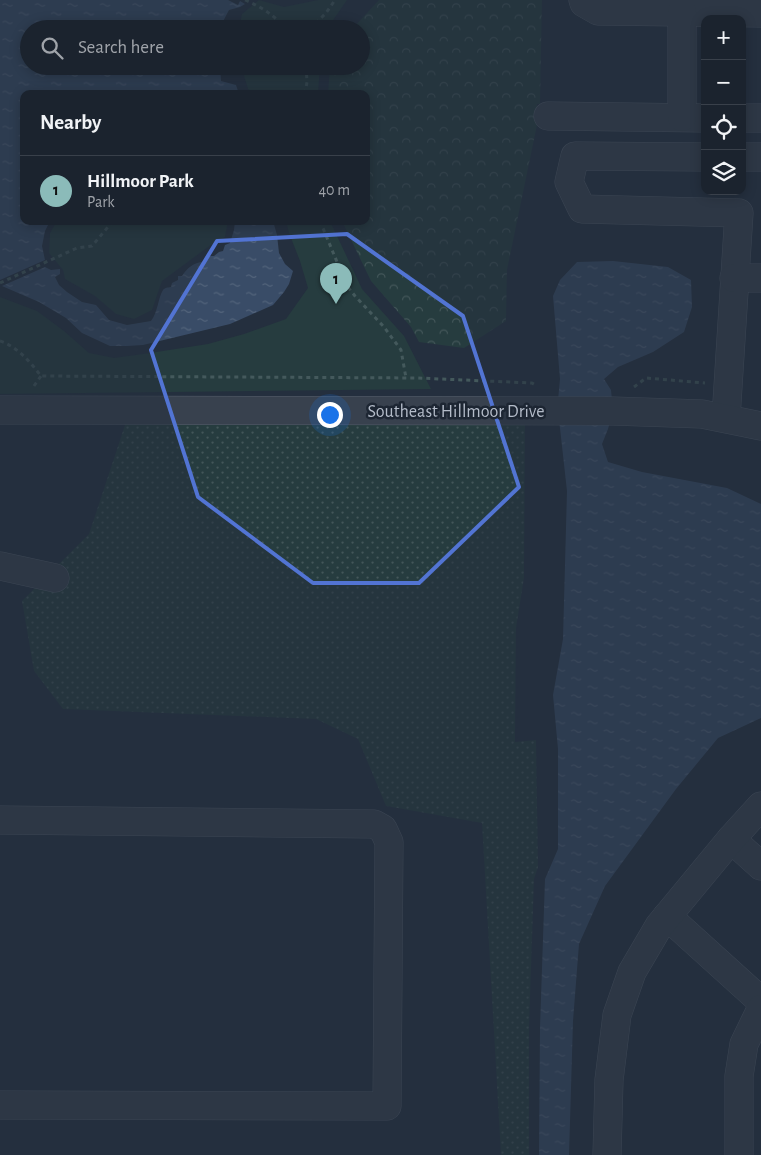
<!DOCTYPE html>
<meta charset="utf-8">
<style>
:root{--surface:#1b232e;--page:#282f3a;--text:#f1f3f6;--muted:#a0a4aa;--line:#39404a;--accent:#8bbbb9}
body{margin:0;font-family:"Alegreya Sans",sans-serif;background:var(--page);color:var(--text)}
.controls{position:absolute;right:15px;top:15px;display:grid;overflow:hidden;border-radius:10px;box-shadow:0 2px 12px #0003}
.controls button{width:45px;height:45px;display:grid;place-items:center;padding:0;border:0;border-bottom:1px solid var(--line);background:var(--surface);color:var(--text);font:25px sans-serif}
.you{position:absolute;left:329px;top:414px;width:18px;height:18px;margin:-12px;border:4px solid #fff;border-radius:50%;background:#1a73e8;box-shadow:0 0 0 8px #1a73e833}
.badge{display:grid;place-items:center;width:32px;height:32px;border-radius:50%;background:var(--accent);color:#111;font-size:16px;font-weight:700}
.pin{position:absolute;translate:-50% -41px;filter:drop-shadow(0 1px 2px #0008)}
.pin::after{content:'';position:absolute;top:26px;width:18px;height:15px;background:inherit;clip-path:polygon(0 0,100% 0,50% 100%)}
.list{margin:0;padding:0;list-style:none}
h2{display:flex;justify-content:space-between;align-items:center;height:65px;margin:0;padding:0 20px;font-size:21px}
h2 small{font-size:16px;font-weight:400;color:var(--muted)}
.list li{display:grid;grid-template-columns:32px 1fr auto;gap:15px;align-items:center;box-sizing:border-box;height:70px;padding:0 20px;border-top:1px solid var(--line)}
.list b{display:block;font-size:19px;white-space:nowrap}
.list p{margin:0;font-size:16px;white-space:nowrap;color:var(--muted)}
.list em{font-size:16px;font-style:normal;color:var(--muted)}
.icon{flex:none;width:28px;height:28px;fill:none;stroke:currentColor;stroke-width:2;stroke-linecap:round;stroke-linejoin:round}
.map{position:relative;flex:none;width:761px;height:1155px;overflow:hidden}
.search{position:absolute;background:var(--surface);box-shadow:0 2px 12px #0003;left:20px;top:20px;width:350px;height:55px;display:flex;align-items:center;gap:12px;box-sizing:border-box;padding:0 18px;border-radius:28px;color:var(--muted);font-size:19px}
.panel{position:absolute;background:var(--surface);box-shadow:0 2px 12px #0003;left:20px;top:90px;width:350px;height:135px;border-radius:10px}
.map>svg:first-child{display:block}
.grass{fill:url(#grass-dots)}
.forest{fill:url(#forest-crowns)}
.park{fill:#263c3f}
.water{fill:url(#water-ripples)}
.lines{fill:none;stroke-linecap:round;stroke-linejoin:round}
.minor-casing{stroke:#565f6c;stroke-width:29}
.path{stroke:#44595c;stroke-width:3;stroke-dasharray:4 4;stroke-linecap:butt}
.minor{stroke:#38414e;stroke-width:28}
.marked{fill:none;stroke:#5274d3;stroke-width:4;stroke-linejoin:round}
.labels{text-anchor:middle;stroke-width:5;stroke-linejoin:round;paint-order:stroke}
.street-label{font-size:18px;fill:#b4bcc9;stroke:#1d2633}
</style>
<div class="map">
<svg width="761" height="1155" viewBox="0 0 761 1155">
<defs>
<pattern id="grass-dots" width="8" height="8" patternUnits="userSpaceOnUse" patternTransform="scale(1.25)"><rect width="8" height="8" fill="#263c3f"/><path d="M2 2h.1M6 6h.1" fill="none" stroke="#435659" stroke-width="1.8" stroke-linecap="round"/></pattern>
<pattern id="forest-crowns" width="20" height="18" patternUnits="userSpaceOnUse" patternTransform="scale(1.25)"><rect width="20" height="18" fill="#263c3f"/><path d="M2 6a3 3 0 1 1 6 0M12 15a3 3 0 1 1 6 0" fill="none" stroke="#435659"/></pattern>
<pattern id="water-ripples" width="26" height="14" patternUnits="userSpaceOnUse" patternTransform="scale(1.25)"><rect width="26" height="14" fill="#394c67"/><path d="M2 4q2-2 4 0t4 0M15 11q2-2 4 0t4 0" fill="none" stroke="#53647b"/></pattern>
</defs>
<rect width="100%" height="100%" fill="#242f3e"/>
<polygon class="grass" points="126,422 525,423 524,578 516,628 515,742 536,740 538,867 534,879 529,1028 529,1155 501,1155 482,823 386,806 358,739 316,719 63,709 34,671 22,601 89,534"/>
<polygon class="forest" points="379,0 542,0 540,104 537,104 537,125 507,270 506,321 464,348 419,342 411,327 371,281 342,221 366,221 366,94 328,94 330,66 361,66 361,29 352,29"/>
<g class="park">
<polygon points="259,0 284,7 318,0 347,0 327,29 239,29 242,14"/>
<polygon points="241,66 320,66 318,94 254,94 248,89"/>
<polygon points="57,221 228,221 225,237 208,247 162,281 152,310 134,319 116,314 95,296 65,279 63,270 49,253 50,233"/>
<polygon points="286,221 330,221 362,289 404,336 431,389 0,394 0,297 37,311 64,331 89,353 114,358 150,353 208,344 244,334 286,319 308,288 300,261 289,233"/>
</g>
<g class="water">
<polygon points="0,0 228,0 238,5 240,1 245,4 240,7 229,10 219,29 29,29 29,66 220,66 221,81 236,85 238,91 237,94 24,94 24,221 50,221 45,231 42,246 45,260 0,280"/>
<path d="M235,221H273L277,235L279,253L285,264L293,271L289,284L284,292L273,305L230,324L143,345L127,346H110L82,333L66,318L39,302L2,286L45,267L51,270L60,269V274L55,277L59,285L67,292L82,302L96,305L109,320L127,325L151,321C158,312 158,298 163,290C166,287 167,288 171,287L172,283L178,280V276H182C187,268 195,261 205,262L210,256H214L219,252L223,251L225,245L230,243L234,230Z"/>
<polygon points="613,261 668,267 691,280 692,307 684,332 653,352 618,367 604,379 611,390 613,411 608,429 602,444 608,462 642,472 727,488 761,504 761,718 718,738 676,789 605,886 579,944 573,1021 569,1155 539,1155 540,1028 545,879 558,849 558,749 553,695 563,639 567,491 560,428 557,411 560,379 553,296 560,280 577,262"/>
</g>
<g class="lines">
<g class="minor-casing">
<g id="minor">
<polyline points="583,0 584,3 598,11 761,13"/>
<polyline points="548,116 705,118"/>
<polyline points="682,117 682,12"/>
<polyline points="742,118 761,118"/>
<polyline points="705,157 575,156 569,182 582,209 739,213 726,418"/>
<polyline points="742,157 761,157"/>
<polyline points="734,278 761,278"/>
<polyline points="0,410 613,411 702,414 761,426"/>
<polyline points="0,566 55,578"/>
<polyline points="0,820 374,824 383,829 389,842 387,1106 0,1105"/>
<polyline points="731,839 761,866"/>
<polyline points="667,916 761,1001"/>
<polyline points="607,1155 609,1080 617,1015 632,972 659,926 731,839 761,806"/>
<polyline points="739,1155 739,1076 744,1044 761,1009"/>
</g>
</g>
<g class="path">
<path d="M245,0C261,7 275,15 285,29"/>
<polyline points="310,29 326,13 335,0"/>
<polyline points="305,94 307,82 306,66"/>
<polyline points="320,221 347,286 355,296 384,327 401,350 406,378"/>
<polyline points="0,283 77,248 92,246 113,221"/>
<path d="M0,341C18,347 30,362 41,376L418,378L532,383L537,386"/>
<polyline points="34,386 41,376"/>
<polyline points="634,387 646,378 705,383"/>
</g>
<use href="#minor" class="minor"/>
</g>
<path d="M0 0H761V1155H0ZM347,234L463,316L519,487L419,583H313L198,497L151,350L217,241Z" fill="#242f3e" fill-opacity=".55" fill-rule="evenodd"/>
<path class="marked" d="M347,234L463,316L519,487L419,583H313L198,497L151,350L217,241Z"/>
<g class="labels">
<g class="street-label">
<text x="456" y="417">Southeast Hillmoor Drive</text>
</g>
</g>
</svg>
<div class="controls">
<button>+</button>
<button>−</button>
<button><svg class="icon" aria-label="locate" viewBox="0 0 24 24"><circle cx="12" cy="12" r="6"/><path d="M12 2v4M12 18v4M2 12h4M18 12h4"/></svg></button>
<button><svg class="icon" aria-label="layers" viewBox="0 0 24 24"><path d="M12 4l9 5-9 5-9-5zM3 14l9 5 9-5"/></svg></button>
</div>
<div class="you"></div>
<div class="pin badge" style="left:336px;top:304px">1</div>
<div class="search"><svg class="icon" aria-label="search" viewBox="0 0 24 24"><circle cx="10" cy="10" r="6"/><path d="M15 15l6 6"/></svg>Search here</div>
<section class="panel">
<h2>Nearby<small></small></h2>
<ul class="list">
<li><span class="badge">1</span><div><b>Hillmoor Park</b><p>Park</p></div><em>40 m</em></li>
</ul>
</section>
</div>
